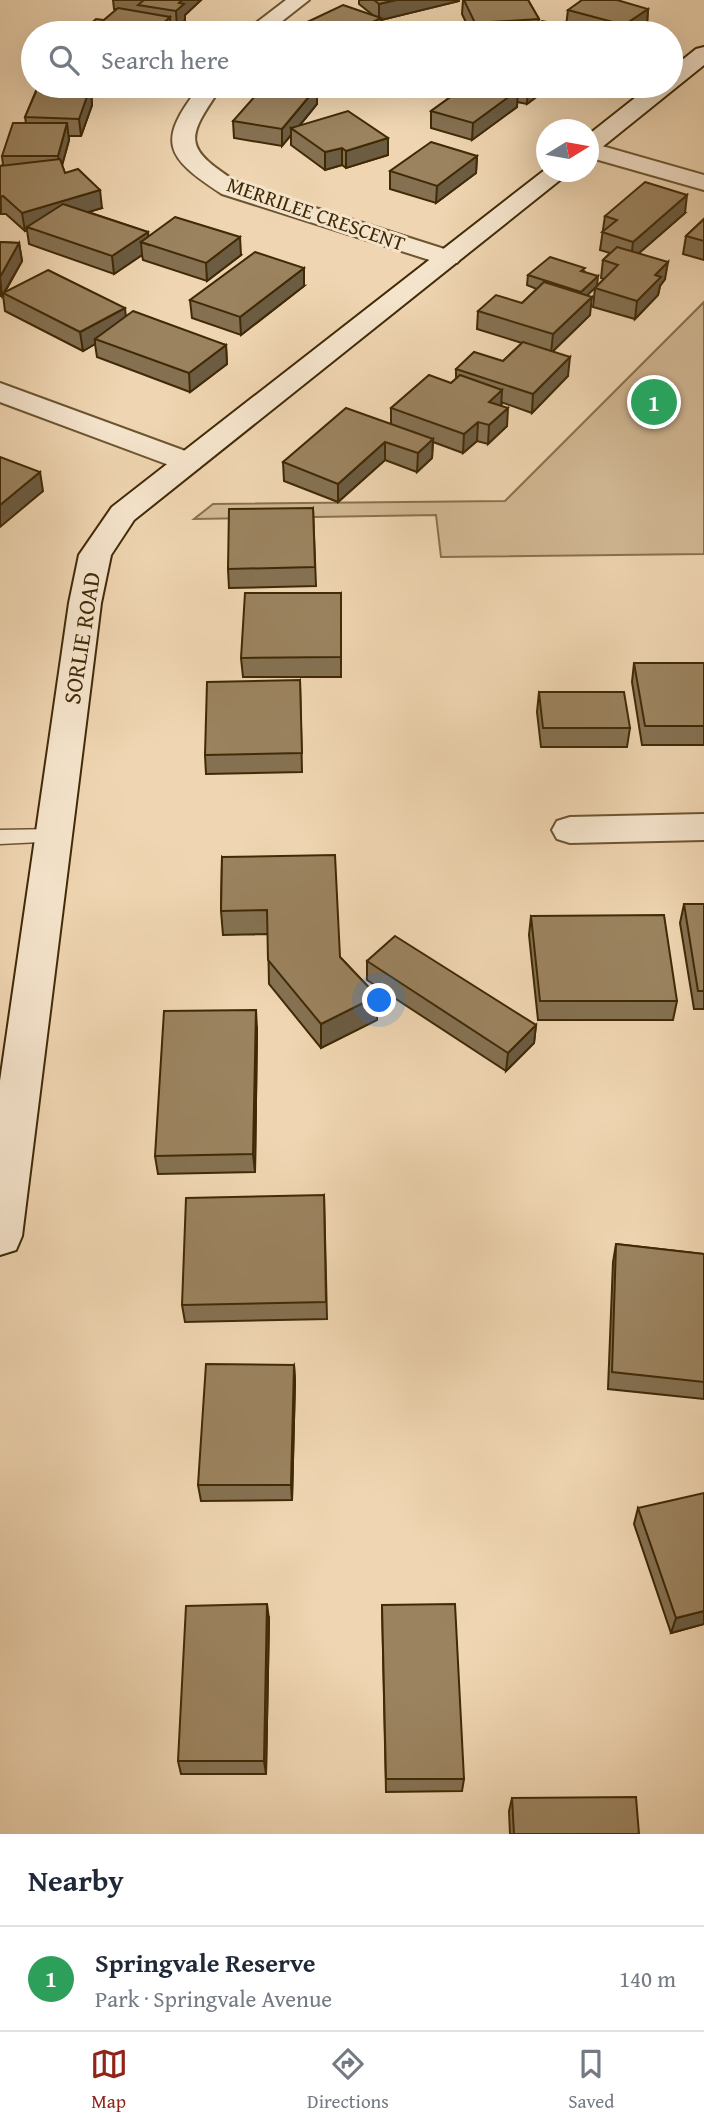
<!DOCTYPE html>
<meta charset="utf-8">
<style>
:root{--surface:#fff;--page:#f6f6f7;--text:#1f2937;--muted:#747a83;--line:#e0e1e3;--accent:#8f2418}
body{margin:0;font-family:"Gentium Book Plus",serif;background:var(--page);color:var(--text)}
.compass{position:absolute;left:536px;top:119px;width:63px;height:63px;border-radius:50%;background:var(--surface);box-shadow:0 7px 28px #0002;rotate:79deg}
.you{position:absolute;left:380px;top:1001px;width:24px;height:24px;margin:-18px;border:5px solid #fff;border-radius:50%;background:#1a73e8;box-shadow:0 0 0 10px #1a73e833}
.badge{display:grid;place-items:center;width:46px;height:46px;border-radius:50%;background:var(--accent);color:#fff;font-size:23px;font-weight:700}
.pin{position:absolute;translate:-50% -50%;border:4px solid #fff;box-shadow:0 2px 7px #0006}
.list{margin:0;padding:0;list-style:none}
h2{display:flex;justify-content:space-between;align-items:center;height:91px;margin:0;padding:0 28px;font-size:30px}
h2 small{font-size:23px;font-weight:400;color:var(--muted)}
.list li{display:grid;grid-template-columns:46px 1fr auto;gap:21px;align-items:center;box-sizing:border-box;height:105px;padding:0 28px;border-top:2px solid var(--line)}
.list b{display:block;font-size:26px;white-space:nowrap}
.list p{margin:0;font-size:23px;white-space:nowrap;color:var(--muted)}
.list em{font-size:23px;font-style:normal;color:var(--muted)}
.icon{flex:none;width:38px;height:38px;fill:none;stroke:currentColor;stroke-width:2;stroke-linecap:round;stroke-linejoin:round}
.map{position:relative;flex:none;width:704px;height:1834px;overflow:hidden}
.search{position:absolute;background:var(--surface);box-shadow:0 7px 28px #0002;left:21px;right:21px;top:21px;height:77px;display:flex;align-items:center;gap:18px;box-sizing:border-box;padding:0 24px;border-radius:38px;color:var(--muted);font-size:26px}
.sheet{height:196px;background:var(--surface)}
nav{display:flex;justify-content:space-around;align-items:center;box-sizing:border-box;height:98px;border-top:2px solid var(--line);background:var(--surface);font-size:19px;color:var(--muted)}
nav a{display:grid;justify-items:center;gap:4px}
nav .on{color:var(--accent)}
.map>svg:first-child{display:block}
.green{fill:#d1b894;stroke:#88714d;stroke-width:2}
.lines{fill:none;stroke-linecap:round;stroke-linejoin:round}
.lane-casing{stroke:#6c5531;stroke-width:3}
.street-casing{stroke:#6c5531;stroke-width:4}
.secondary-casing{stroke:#402a06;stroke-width:4}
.lane{fill:#f5e4cc;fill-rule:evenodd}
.street{fill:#f5e4cc;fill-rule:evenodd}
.secondary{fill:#f5e4cc;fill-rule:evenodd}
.wall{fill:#857152;stroke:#402a06;stroke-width:2}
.shaded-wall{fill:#6c5c42;stroke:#402a06;stroke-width:2}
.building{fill:#9b835f;stroke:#402a06;stroke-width:2}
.labels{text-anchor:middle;stroke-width:6;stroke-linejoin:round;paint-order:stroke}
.far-street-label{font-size:21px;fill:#402a06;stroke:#f5e4cc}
.street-label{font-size:24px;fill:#402a06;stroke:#f5e4cc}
</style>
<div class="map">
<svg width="704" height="1834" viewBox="0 0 704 1834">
<rect width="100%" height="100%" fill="#efd5b1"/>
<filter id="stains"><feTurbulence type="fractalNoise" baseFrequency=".00286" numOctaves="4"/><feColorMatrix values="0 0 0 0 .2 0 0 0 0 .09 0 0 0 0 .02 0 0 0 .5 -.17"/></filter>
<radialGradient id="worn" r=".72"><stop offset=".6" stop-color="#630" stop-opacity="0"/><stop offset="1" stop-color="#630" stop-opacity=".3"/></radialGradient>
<polygon class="green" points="704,302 704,554 441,557 436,515 194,519 213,504 505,501"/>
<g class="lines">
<g class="lane-casing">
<polygon id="lane" points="54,829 61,831 64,836 61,841 0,844 0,830"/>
</g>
<g class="street-casing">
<g id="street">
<polygon points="286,0 309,0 267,33 243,33"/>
<path d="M200,86H222C185,140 182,147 240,184L457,253L461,258L457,263H439L222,194C165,157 156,142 200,86Z"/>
<polygon points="588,142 704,175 704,190 588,157"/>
<polygon points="0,383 199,456 203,462 199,468 188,471 177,468 0,402"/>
<polygon points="704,814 704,840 570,843 557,839 552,830 557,821 570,817"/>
</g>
</g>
<g class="secondary-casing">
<g id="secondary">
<polygon points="704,47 704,65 596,152 588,154 588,135 650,86 671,86 671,69 696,49"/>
<polygon points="546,169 570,172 134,520 111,555 101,603 22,1236 16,1250 0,1255 0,1081 69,603 79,555 112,507"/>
</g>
</g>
<use href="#lane" class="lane"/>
<use href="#street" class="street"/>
<use href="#secondary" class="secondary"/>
</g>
<g class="wall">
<polygon points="113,0 201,0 185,15 185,20 177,28 170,26 171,33 80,33 104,20 117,9 114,9"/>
<polygon points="359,0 459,0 459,1 381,20 381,33 301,33 301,25 374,16 359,4"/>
<polygon points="463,0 528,0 539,19 538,24 577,29 566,26 568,10 648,9 647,25 634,33 471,33 462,14"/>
<polygon points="38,86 96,86 91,91 92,105 81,136 69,136 69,140 62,165 65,173 102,208 88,212 148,232 148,237 241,255 207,281 143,260 142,255 114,274 29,244 27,230 25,231 6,214 1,214 0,166 3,165 2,156 26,123 25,117"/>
<polygon points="317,86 315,87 317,104 300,125 388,138 388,155 346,168 342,165 325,170 291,145 291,135 282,146 234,138 233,121"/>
<polygon points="459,86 551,86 527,104 517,102 517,107 472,140 431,128 431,111 464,87"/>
<polygon points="477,156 476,173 436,203 390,189 390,171"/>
<polygon points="685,213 639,253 665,279 660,286 658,295 635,319 593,307 595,288 597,286 587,295 590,315 552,352 568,376 532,413 501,402 507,426 488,444 477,441 463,453 433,442 432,458 417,472 385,460 338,502 284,481 283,462 391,424 391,408 451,383 456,379 456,369 503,361 522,343 477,329 478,311 522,303 537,289 527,285 528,275 584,271 597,286 604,279 601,278 603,260 610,253 600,250 605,216"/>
<polygon points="704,219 704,260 683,254 686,236"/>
<polygon points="0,242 19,243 22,261 5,292 126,316 226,345 227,364 190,392 97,357 95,344 83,351 5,311 3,295 2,296 0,296"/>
<polygon points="304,286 241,335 192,318 190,300"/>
<polygon points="313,508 316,586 229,588 228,569"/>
<polygon points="341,593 341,677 243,677 241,658"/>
<polygon points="634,663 704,663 704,745 642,745 632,682"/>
<polygon points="300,680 302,772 206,774 205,755"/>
<polygon points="539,692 630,728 627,747 541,747 537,712"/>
<polygon points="222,857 340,957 377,996 377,1020 321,1048 269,984 268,934 223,935 221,911"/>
<polygon points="684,904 704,904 704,1009 694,1009 680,923"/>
<polygon points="531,916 677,1001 673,1020 538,1020 529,935"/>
<polygon points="367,961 536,1025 534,1043 506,1071 367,980"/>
<polygon points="257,1029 255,1172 158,1174 155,1156"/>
<polygon points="324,1195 327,1319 185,1322 182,1305"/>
<polygon points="616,1244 704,1254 704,1399 608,1389 613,1262"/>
<polygon points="294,1365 295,1381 292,1500 201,1501 198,1485"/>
<polygon points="638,1508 704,1624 671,1633 634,1524"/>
<polygon points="382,1605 464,1779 462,1791 386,1792"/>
<polygon points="269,1619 266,1774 181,1774 178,1761"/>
<polygon points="512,1798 639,1834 510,1834 509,1811"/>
</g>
<g class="shaded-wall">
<polygon points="182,0 201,0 185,15 185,20 177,28 176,11 179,3"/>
<polygon points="396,0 459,0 459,1 381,20 381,33 350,33 379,19 379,4"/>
<polygon points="648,9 647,25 634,33 623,33 624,25"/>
<polygon points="170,17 171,33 159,33 159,27"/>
<polygon points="148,25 149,33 139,33"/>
<polygon points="83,86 96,86 91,91 92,105 81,136 79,119 84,97"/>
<polygon points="530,86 551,86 527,104 528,87"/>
<polygon points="317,87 317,104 295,131 291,128 291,135 282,146 282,129"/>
<polygon points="518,90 517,107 472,140 473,123"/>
<polygon points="67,123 69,140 60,173 58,156"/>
<polygon points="388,138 388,155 346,168 346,151"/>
<polygon points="342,148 342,165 325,170 325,152"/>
<polygon points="477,156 476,173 436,203 437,186"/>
<polygon points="100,190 102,208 32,229 27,227 27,230 25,231 22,213"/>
<polygon points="687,195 685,213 631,260 633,242"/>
<polygon points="148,232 149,245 141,242 142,255 114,274 112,256"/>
<polygon points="240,237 241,255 207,281 206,263"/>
<polygon points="19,243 22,261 2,296 0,277"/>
<polygon points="668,262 665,279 660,286 658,295 635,319 637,301 655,275"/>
<polygon points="304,268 304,286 241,335 240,317"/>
<polygon points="598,276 597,286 580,302 581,292"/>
<polygon points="592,297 590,315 551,353 553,334"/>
<polygon points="125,308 127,327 95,339 95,344 83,351 80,332"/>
<polygon points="226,345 227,364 190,392 189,373"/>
<polygon points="570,357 568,376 532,413 533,394"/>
<polygon points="502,390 501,408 489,402"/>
<polygon points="508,408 507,426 488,444 489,425"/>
<polygon points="478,422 477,441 463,453 464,434"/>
<polygon points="433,439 432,458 417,472 418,453"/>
<polygon points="385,442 385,460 338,502 338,484"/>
<polygon points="40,472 43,491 0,527 0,505"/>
<polygon points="377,996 377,1020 321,1048 321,1024"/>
<polygon points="256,1010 257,1029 255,1172 253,1154"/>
<polygon points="536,1025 534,1043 506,1071 508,1053"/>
<polygon points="294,1365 295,1381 292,1500 291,1485"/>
<polygon points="267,1604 269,1619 266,1774 264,1761"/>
<polygon points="704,1611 704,1624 671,1633 676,1618"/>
</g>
<g class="building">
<polygon points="144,0 182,0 179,3 184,4 176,11 138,5"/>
<polygon points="374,0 396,0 379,4"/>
<polygon points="464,0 528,0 539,19 475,23"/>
<polygon points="582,0 617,0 648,9 624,25 568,10"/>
<polygon points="343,5 381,18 350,33 322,33 301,25"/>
<polygon points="118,8 170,17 159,27 148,25 139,33 80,33 96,19 104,20"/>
<polygon points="542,21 597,33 499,33 513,23 532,28"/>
<polygon points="264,86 307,86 317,87 282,129 233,121"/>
<polygon points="466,86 504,86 518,90 473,123 431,111"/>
<polygon points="38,87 90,88 79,119 25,117"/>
<polygon points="348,111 388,138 346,151 342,148 325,152 291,128"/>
<polygon points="13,123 67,123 58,156 2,156"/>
<polygon points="431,142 477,156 437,186 390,171"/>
<polygon points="60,159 65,173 78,169 100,190 22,213 3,196 0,197 0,166"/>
<polygon points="645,182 687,195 633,242 602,232 617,220 605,216"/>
<polygon points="63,204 148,232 112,256 27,227"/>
<polygon points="175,217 240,237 206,263 141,242"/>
<polygon points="704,219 704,241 686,236"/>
<polygon points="0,242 19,243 0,277"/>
<polygon points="617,247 668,262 655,275 661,277 637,301 595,288 618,265 603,260"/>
<polygon points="255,252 304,268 240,317 190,300"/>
<polygon points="550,257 585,268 581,271 598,276 581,292 528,275"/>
<polygon points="48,270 125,308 80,332 3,293"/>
<polygon points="544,282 592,297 553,334 478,311 496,295 522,303"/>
<polygon points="133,311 226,345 189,373 95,339"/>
<polygon points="523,342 570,357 533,394 456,369 474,352 503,361"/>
<polygon points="429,375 451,383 460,375 502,390 489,402 508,408 489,425 478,422 464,434 391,408"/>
<polygon points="346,408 433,439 418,453 385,442 338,484 283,462"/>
<polygon points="0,457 40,472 0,505"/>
<polygon points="313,508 315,567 228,569 229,509"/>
<polygon points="245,593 341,593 341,657 241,658"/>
<polygon points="634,663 704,663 704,726 645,726"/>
<polygon points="300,680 302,753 205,755 207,682"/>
<polygon points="539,692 624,692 630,728 543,728"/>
<polygon points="335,855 340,957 377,996 321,1024 268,960 267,910 221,911 222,857"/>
<polygon points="684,904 704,904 704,991 698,991"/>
<polygon points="664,915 677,1001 540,1001 531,916"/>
<polygon points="395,936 536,1025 508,1053 367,961"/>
<polygon points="256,1010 253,1154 155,1156 164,1011"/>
<polygon points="324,1195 326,1302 182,1305 186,1198"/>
<polygon points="616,1244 704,1254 704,1382 612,1372"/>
<polygon points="206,1364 294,1365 291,1485 198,1485"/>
<polygon points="704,1493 704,1611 676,1618 638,1508"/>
<polygon points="267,1604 264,1761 178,1761 186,1606"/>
<polygon points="455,1604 464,1779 386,1779 382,1605"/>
<polygon points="636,1797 639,1834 514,1834 512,1798"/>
</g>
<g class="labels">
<g class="far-street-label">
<text transform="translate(316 214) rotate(19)" y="7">MERRILEE CRESCENT</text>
</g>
<g class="street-label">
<text transform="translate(82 638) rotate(-81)" y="8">SORLIE ROAD</text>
</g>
</g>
<rect width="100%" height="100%" filter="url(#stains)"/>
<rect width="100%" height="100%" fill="url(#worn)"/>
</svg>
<svg class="compass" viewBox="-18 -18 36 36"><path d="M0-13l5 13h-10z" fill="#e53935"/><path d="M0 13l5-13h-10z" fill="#747a83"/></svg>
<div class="you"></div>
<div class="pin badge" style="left:654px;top:402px;background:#2e9e5b">1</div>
<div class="search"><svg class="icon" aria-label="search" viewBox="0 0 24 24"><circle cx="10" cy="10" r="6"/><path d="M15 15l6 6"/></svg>Search here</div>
</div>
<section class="sheet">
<h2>Nearby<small></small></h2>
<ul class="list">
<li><span class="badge" style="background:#2e9e5b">1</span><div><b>Springvale Reserve</b><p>Park · Springvale Avenue</p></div><em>140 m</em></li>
</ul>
</section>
<nav>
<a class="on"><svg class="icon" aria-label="map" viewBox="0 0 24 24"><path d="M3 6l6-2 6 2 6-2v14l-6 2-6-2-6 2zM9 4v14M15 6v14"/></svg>Map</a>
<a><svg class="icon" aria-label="directions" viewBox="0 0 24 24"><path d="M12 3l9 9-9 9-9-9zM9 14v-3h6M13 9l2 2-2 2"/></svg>Directions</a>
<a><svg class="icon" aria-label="saved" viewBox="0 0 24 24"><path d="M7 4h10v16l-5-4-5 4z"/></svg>Saved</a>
</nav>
